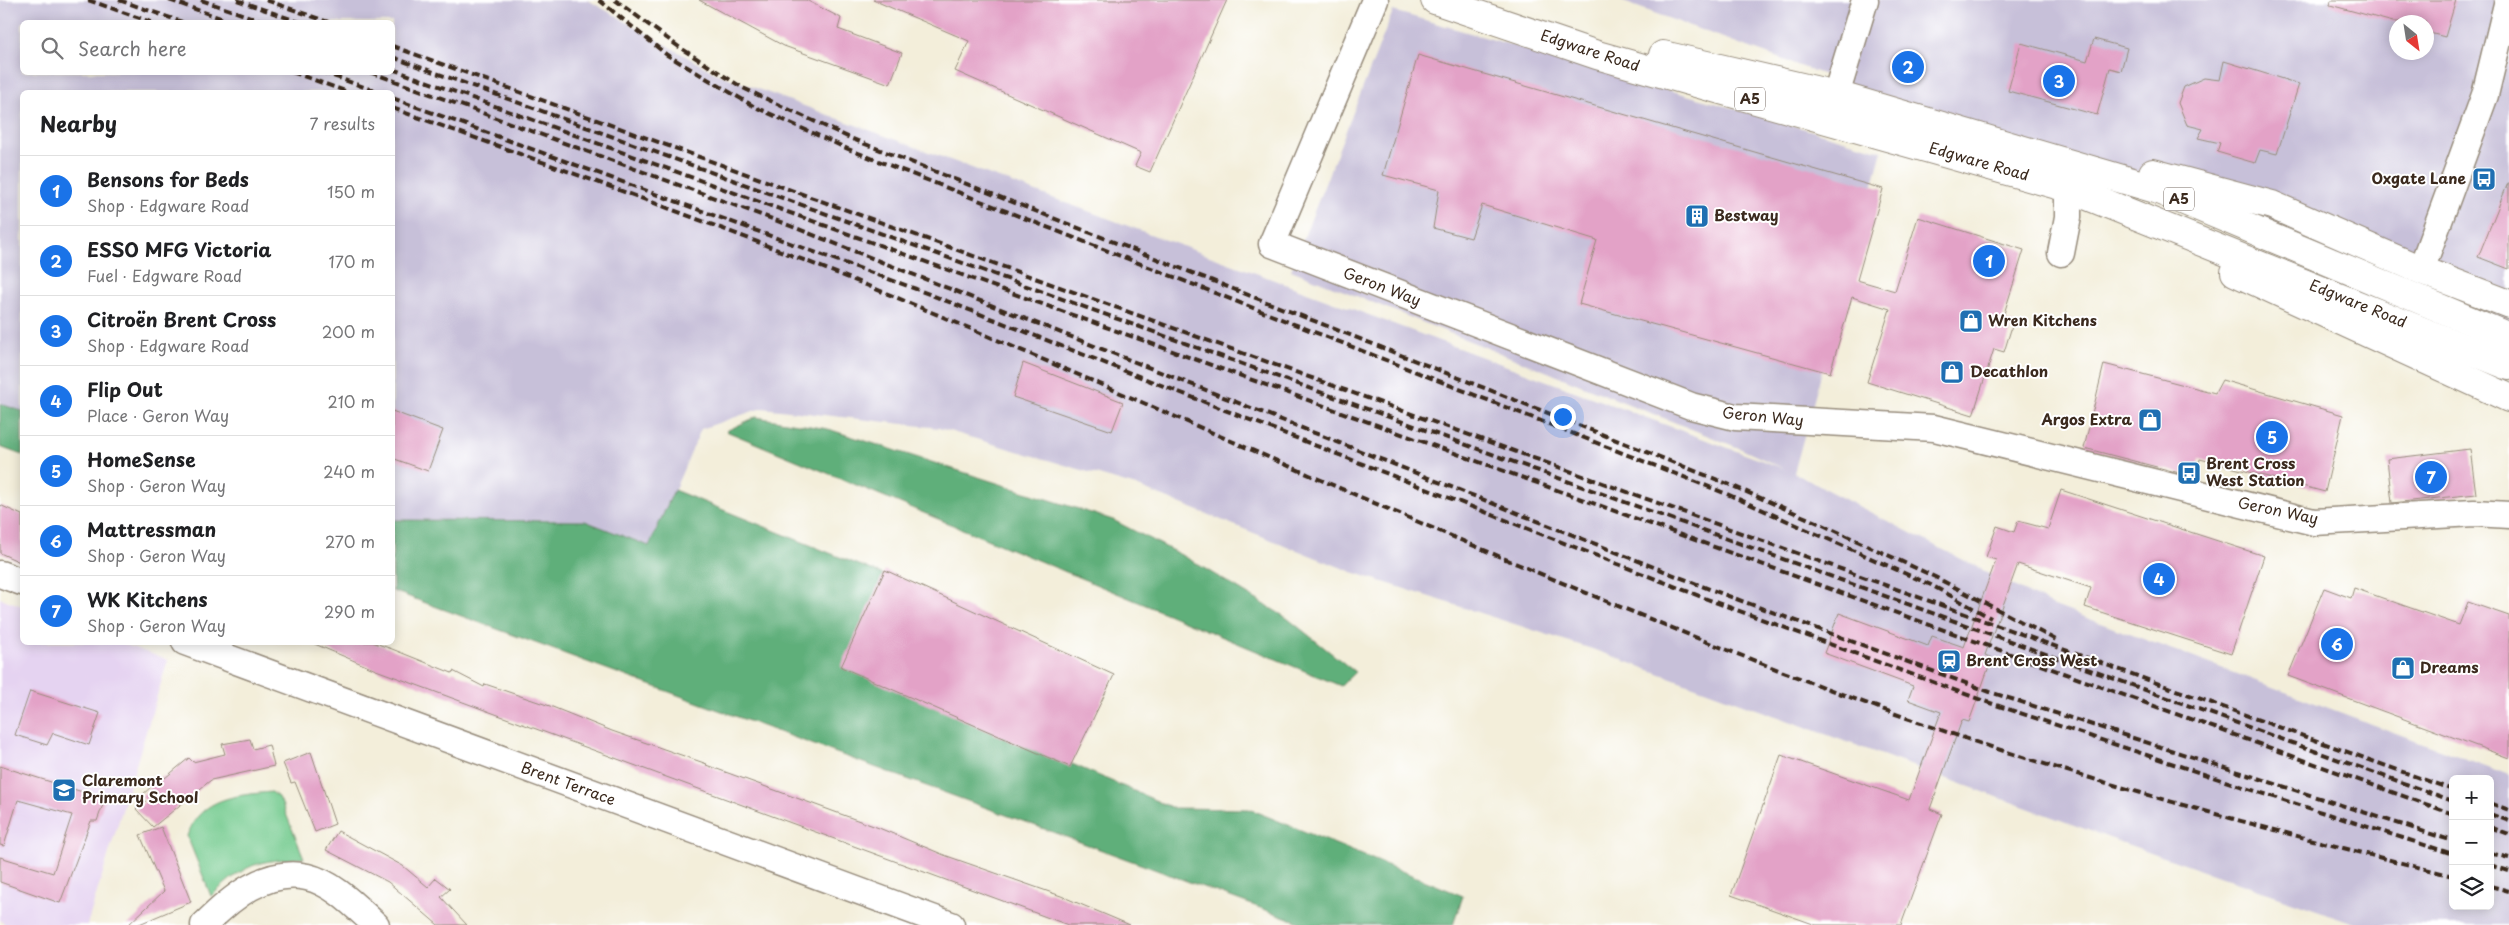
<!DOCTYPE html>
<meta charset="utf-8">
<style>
:root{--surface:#fff;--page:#f2f2f2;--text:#202124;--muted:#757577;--line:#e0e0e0;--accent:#1a73e8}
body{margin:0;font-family:"Playpen Sans",sans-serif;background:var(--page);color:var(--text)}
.controls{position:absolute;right:15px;bottom:15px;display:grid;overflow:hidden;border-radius:8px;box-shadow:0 2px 12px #0003}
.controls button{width:45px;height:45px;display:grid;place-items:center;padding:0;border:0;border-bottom:1px solid var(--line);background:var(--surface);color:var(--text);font:25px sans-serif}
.compass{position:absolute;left:2389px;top:15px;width:45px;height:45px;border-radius:50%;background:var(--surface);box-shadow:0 2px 12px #0003;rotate:150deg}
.you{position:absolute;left:1562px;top:416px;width:18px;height:18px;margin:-12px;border:4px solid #fff;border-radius:50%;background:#1a73e8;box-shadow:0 0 0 8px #1a73e833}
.badge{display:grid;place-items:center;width:32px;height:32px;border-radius:50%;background:var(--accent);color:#fff;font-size:16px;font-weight:700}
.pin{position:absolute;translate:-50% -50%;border:2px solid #fff;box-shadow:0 1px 5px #0006}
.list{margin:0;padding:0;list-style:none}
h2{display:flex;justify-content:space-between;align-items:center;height:65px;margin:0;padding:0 20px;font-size:21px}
h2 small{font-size:16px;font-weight:400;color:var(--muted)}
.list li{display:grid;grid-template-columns:32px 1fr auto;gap:15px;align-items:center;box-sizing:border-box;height:70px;padding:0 20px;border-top:1px solid var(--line)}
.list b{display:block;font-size:19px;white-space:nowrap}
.list p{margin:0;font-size:16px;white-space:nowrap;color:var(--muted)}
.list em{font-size:16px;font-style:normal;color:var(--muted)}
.icon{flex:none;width:28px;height:28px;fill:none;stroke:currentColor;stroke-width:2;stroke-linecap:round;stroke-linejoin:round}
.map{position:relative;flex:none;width:2509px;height:925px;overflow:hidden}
.search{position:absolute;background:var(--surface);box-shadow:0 2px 12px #0003;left:20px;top:20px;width:375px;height:55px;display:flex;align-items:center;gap:12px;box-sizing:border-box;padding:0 18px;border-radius:8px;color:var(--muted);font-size:19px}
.panel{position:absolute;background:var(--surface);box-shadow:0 2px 12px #0003;left:20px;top:90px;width:375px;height:555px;border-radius:8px}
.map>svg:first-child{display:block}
.built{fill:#e5d3f1}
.industrial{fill:#c7c0d9;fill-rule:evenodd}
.green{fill:#74cb8f;stroke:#587a56}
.forest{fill:#5faf7a;stroke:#4d6c4c}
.building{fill:#e3a2c7}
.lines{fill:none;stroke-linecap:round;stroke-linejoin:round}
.minor-casing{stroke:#978c7c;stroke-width:29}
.major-casing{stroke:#978c7c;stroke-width:30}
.minor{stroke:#fff;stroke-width:26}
.major{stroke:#fff;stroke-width:28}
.rail{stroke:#3b2a1e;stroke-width:4;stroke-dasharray:8 4;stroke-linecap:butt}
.labels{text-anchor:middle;stroke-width:4;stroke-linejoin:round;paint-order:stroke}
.shield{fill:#fff;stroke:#766a62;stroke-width:1}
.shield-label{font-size:14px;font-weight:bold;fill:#3b2a1e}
.street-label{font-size:15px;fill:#3b2a1e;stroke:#fff}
.poi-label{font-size:15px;font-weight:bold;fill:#3b2a1e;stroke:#fff;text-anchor:start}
</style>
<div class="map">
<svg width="2509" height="925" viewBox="0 0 2509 925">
<rect width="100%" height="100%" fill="#fff"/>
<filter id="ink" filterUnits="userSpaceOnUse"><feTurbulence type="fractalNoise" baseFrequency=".02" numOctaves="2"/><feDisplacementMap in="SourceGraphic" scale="10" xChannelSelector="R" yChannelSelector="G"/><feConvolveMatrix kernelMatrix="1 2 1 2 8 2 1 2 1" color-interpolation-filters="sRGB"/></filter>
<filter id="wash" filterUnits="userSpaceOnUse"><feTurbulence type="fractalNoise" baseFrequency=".0096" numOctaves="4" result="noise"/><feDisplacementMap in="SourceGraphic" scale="20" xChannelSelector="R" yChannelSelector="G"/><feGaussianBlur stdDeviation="1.12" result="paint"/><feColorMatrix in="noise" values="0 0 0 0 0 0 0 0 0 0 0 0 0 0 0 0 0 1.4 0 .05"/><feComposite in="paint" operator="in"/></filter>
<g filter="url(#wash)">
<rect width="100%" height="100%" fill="#f3eeda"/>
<polygon class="built" points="0,598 22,606 22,642 121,643 168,660 87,925 5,925 0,920"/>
<g class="industrial">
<path d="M0,0H588L715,73L1785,469L1739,448L1291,270L1393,11L1882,151L1794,473L2049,604L2509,775V925H2360L2115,840L1592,649L1352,572L1136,486L939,428L762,408L701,429L650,547L585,521L393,520L392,92H22V411L0,404ZM22,22H392V72H22ZM2453,779H2490V906H2453Z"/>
<path d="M1618,0H2509V329L2424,292ZM2396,22H2426V52H2396Z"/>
</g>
<path class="green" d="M272,792L280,799L304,858C254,861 248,863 211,896L187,836C200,797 237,795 272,792Z"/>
<g class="forest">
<polygon points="0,404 22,411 22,455 0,447"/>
<polygon points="756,417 828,429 1113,520 1187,558 1287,618 1355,672 1341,686 726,431"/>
<polygon points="674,490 889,577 845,665 1173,808 1249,809 1463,896 1453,925 1307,925 393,591 392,520 585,521 649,546"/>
</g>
<g id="blocks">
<g class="building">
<polygon points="699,0 806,0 841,18 838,29 902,53 890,84 784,46"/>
<polygon points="873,0 1227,0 1150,172 1135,166 1141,153 955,71 969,41"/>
<polygon points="2331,0 2456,0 2445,37 2426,32 2426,22 2393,22 2330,5"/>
<polygon points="2094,39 2127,48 2121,71 2110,68 2097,115 2008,91 2021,43 2087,61"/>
<polygon points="1418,55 1883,189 1857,280 1895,291 1918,217 2024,250 2002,320 2013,323 2004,352 1994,349 1973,415 1867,382 1890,309 1852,297 1830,373 1579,304 1597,240 1482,205 1471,238 1433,228 1439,190 1383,175"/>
<polygon points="2224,61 2299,84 2277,154 2260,150 2255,163 2217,152 2220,143 2198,138 2203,129 2187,125 2178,103 2184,87 2204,78 2220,80"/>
<polygon points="2508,183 2509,183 2509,269 2478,257"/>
<polygon points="1023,363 1123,402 1112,431 1013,397"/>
<polygon points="2104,364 2215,393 2222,380 2343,415 2325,492 2200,459 2195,477 2084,448"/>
<polygon points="392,411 443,430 428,471 392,458"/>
<polygon points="2470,449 2476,494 2392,503 2387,459"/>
<polygon points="2061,490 2264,556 2231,654 2085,607 2091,588 2018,564 1985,655 1992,658 1969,722 1962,720 1930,809 1942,814 1901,925 1816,925 1731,895 1781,755 1909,800 1941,712 1908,700 1913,686 1824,653 1839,613 1928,646 1932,636 1964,647 1996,560 1986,557 1997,526 2014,532 2018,521 2048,529"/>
<polygon points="0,505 22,515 22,563 0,553"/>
<polygon points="885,570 1114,675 1070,767 841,667"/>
<polygon points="2324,588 2351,598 2354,588 2459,625 2468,602 2509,616 2509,758 2288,676"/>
<polygon points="310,642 372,642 392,649 452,673 453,671 484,687 485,684 550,706 612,731 707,764 706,765 879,828 944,855 1061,896 1130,925 1068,925 376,670"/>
<polygon points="30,691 100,713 89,745 53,733 47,745 15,735"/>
<polygon points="250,739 253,749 269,745 274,766 211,780 153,827 136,809 146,801 141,796 163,776 165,778 189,758 193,762 225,754 222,744"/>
<polygon points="311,752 335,824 315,832 295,782 291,783 283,763"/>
<polygon points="0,766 105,799 97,821 91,821 60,903 0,882 0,857 53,873 72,815 18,800 4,846 0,845"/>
<polygon points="161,827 191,902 137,925 128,925 164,891 140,835"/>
<polygon points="338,831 403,866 428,887 436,878 450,889 441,897 467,925 438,925 388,882 326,850"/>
</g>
</g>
</g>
<g filter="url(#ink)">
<use href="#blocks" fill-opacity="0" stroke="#978c7c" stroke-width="1"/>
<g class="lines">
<g class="minor-casing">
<g id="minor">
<polyline points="1375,0 1272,244 1691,406 1735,417 1934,428 2314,522 2474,513 2509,515"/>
<polyline points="1836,95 1865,0"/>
<polyline points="2061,253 2068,217 2068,188"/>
<polyline points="2421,270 2485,95 2508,0"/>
<polyline points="0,574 22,582"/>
<polyline points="185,642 951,925"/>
<path d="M204,925C231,898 266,868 307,877C334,883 357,908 376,925"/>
</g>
</g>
<g class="major-casing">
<g id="major">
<polyline points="1435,0 1597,55 2068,188 2509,366"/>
<polyline points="1663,55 1836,95 2156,189 2509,337"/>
<polyline points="2153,173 2272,205 2421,270 2509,304"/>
<polyline points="2235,272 2509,398"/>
</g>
</g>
<use href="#minor" class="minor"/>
<use href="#major" class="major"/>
<g class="rail">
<polyline points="88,0 151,22"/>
<polyline points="119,0 182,22"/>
<polyline points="169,0 232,22"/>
<polyline points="201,0 265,22"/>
<polyline points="237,0 299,22"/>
<polyline points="266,0 328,22"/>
<polyline points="599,0 667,55 755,107 848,149 1727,494 1931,585 1991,618"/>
<polyline points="615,0 679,47 743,88 850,138 1728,484 1823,525 1935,577 2058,641"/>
<polyline points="392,46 2453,790"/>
<polyline points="392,57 2453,801"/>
<polyline points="392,69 2453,814"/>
<polyline points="292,72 348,92"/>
<polyline points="322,72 378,92"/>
<polyline points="370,72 783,223 1712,590 1990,692 2453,841"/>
<polyline points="392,98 916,289 1707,599 1987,702 2246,788 2453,854"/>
<path d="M392,108C573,173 754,237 931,312C1250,446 1565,593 1890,712C2075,779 2263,828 2453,876"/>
<polyline points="2490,803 2509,810"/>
<polyline points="2490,814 2509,821"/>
<polyline points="2490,827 2509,834"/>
<polyline points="2490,853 2509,858"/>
<polyline points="2490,865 2509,871"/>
<polyline points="2490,886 2509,891"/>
</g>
</g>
</g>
<defs>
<g id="bus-square" transform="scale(1.25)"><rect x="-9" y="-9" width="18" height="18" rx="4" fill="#1f6fb2" stroke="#fff"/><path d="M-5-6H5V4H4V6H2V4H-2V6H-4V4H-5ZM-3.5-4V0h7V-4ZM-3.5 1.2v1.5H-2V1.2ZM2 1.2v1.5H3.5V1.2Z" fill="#fff"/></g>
<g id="building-square" transform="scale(1.25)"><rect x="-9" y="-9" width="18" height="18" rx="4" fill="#1f6fb2" stroke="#fff"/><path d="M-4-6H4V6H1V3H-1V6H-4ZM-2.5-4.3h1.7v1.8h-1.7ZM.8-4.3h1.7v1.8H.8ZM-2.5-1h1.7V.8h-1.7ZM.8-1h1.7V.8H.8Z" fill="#fff"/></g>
<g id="shop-square" transform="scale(1.25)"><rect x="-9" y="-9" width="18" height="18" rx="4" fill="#1f6fb2" stroke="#fff"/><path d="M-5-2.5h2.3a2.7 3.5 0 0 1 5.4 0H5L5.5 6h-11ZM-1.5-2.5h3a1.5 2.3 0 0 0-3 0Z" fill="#fff"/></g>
<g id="station-square" transform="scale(1.25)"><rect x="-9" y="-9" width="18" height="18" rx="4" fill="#1f6fb2" stroke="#fff"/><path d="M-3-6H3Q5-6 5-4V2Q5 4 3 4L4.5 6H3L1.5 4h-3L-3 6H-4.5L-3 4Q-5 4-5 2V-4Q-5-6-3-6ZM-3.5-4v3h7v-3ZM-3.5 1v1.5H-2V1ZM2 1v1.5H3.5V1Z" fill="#fff"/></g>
<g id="school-square" transform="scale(1.25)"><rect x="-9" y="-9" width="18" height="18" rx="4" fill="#1f6fb2" stroke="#fff"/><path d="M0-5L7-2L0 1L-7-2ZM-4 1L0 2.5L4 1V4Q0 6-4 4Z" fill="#fff"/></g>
</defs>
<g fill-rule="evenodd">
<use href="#bus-square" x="2484" y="179"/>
<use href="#building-square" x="1697" y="216"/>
<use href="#shop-square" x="1971" y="321"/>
<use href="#shop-square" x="1952" y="372"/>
<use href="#shop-square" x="2150" y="420"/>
<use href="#bus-square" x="2189" y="473"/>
<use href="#station-square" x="1949" y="661"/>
<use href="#shop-square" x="2403" y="668"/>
<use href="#school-square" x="64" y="790"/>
</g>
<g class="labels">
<g class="shield">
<rect x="1735" y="87.5" width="30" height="23" rx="4"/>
<rect x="2164" y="187.5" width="30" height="23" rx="4"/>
</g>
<g class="shield-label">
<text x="1750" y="104">A5</text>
<text x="2179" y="204">A5</text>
</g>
<g class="street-label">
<text transform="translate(1590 51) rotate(18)" y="5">Edgware Road</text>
<text transform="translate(1979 162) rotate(16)" y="5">Edgware Road</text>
<text transform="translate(1382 287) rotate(21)" y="5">Geron Way</text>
<text transform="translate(2358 304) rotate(22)" y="5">Edgware Road</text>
<text transform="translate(1763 417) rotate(6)" y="5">Geron Way</text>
<text transform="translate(2278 511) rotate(12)" y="5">Geron Way</text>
<text transform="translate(568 784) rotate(20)" y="5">Brent Terrace</text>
</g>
<g class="poi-label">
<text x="2466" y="184" text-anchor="end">Oxgate Lane</text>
<text x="1714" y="221">Bestway</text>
<text x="1988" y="326">Wren Kitchens</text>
<text x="1970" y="377">Decathlon</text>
<text x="2132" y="425" text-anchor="end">Argos Extra</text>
<text x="2206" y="469">Brent Cross<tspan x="2206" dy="17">West Station</tspan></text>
<text x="1966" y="666">Brent Cross West</text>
<text x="2420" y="673">Dreams</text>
<text x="82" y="786">Claremont<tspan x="82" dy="17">Primary School</tspan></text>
</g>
</g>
</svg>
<div class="controls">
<button>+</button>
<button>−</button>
<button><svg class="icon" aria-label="layers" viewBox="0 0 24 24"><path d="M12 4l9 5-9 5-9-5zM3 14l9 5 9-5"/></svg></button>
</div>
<svg class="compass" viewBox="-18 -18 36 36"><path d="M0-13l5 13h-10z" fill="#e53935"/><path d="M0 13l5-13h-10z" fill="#757577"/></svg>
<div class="you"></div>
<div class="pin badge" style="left:1989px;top:261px">1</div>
<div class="pin badge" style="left:1908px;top:67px">2</div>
<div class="pin badge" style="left:2059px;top:81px">3</div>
<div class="pin badge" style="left:2159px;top:579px">4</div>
<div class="pin badge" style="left:2272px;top:437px">5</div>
<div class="pin badge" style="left:2337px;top:644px">6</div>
<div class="pin badge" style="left:2431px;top:477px">7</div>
<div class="search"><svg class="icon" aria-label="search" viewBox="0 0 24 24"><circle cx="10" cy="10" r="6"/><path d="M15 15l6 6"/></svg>Search here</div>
<section class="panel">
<h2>Nearby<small>7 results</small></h2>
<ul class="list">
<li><span class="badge">1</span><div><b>Bensons for Beds</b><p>Shop · Edgware Road</p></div><em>150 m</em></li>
<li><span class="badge">2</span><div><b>ESSO MFG Victoria</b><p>Fuel · Edgware Road</p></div><em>170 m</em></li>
<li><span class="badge">3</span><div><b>Citroën Brent Cross</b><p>Shop · Edgware Road</p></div><em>200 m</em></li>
<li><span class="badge">4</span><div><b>Flip Out</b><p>Place · Geron Way</p></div><em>210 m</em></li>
<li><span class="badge">5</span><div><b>HomeSense</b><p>Shop · Geron Way</p></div><em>240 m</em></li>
<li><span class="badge">6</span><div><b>Mattressman</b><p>Shop · Geron Way</p></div><em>270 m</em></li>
<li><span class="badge">7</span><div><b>WK Kitchens</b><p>Shop · Geron Way</p></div><em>290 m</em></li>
</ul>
</section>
</div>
